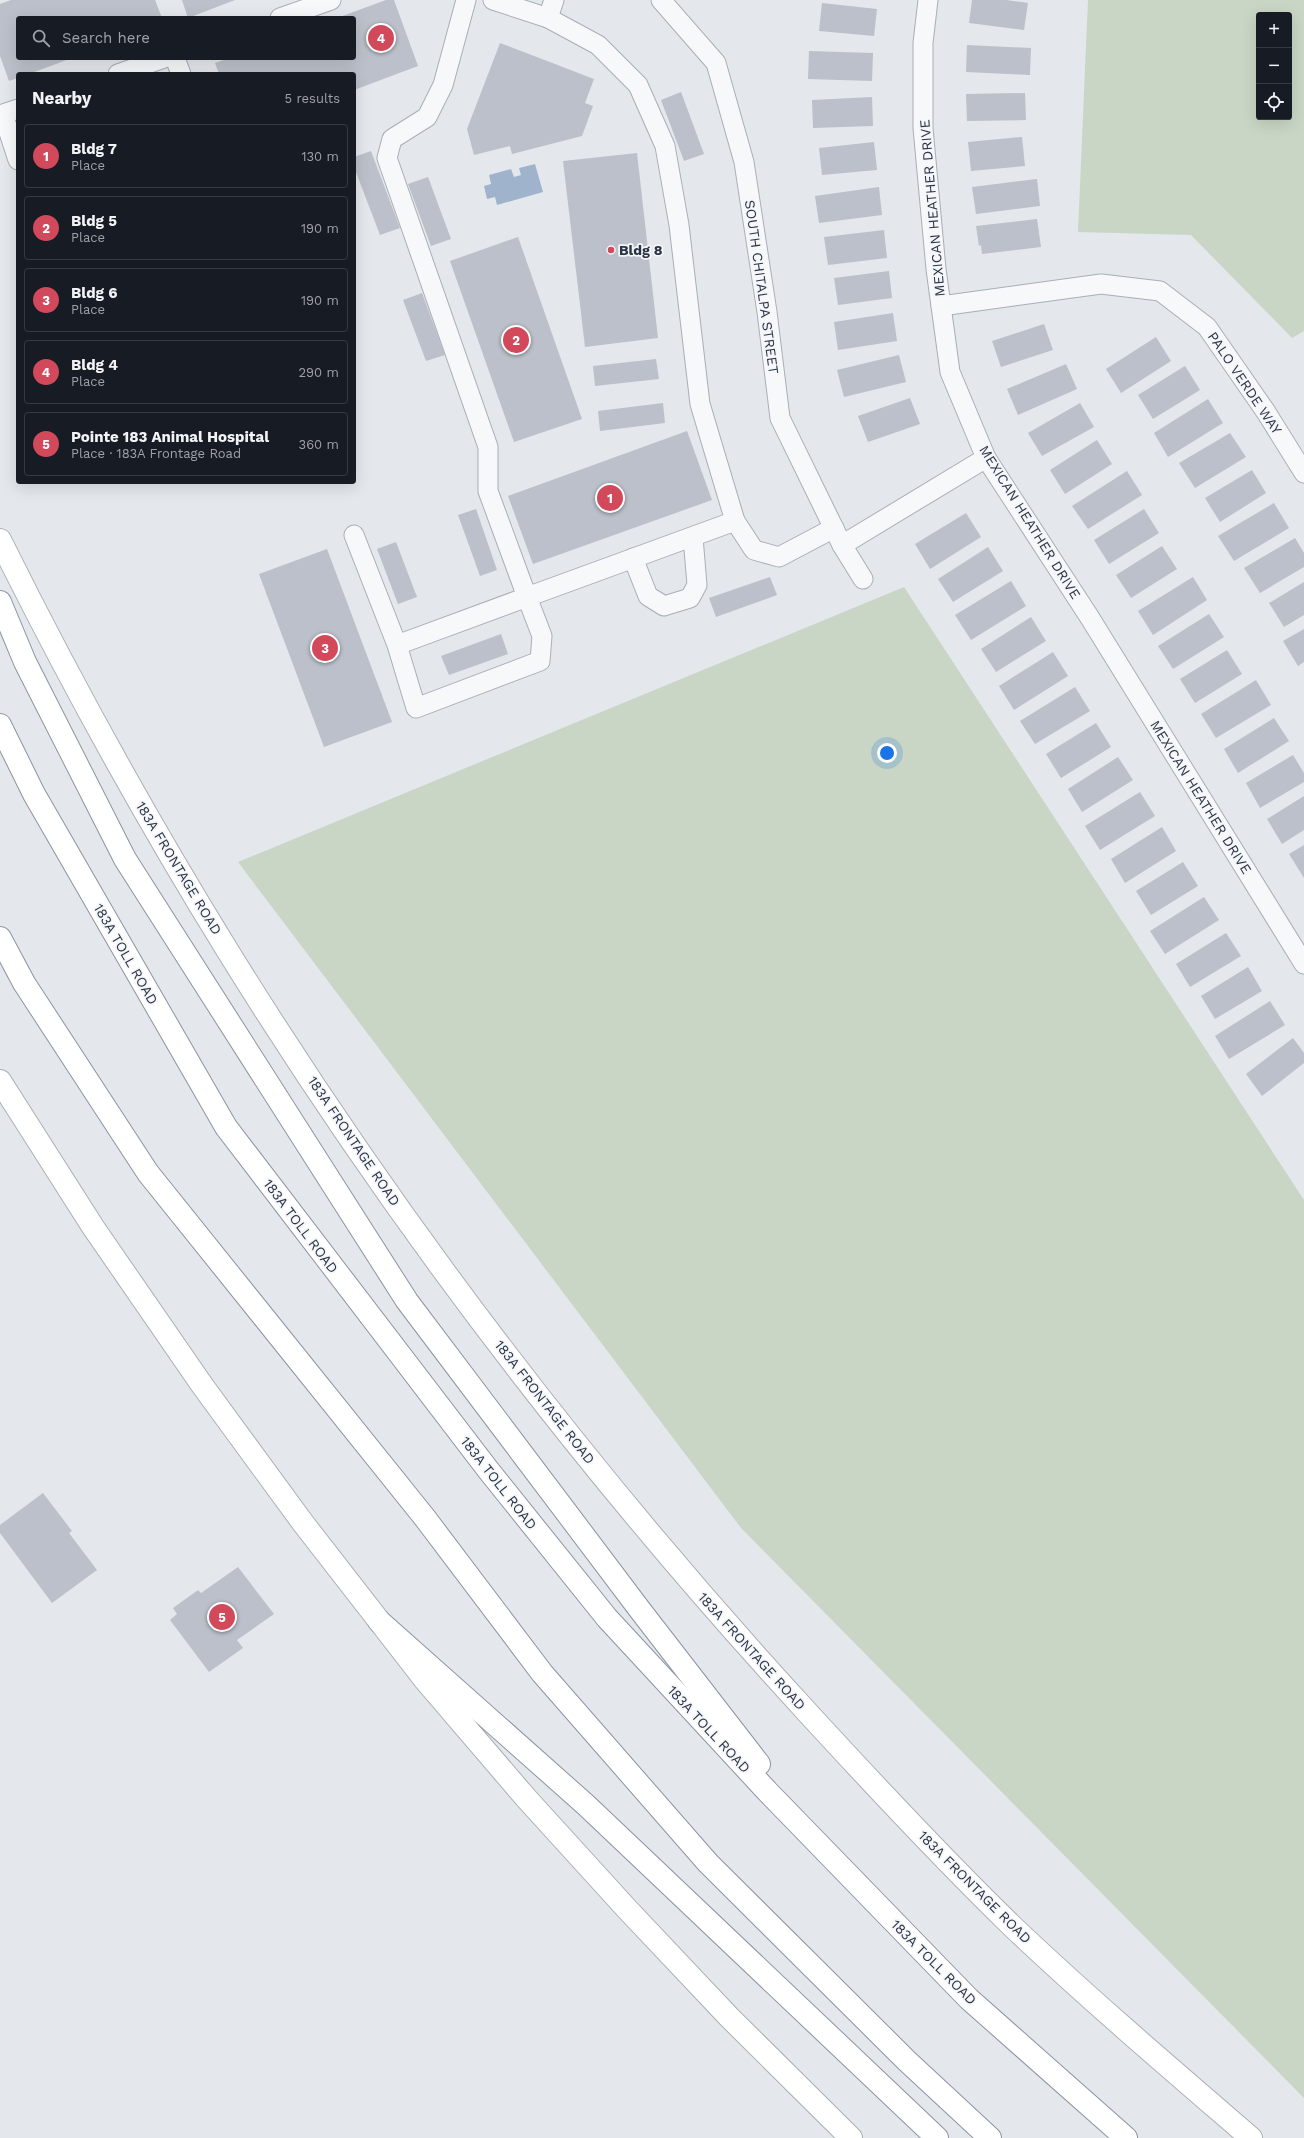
<!DOCTYPE html>
<meta charset="utf-8">
<style>
:root{--surface:#171b24;--page:#242831;--text:#f1f3f6;--muted:#9ea1a6;--line:#363941;--accent:#d1495b}
body{margin:0;font-family:"Work Sans",sans-serif;background:var(--page);color:var(--text)}
.controls{position:absolute;right:12px;top:12px;display:grid;overflow:hidden;border-radius:4px;box-shadow:0 4px 16px #0002}
.controls button{width:36px;height:36px;display:grid;place-items:center;padding:0;border:0;border-bottom:1px solid var(--line);background:var(--surface);color:var(--text);font:20px sans-serif}
.you{position:absolute;left:887px;top:753px;width:14px;height:14px;margin:-10px;border:3px solid #fff;border-radius:50%;background:#1a73e8;box-shadow:0 0 0 6px #1a73e833}
.badge{display:grid;place-items:center;width:26px;height:26px;border-radius:50%;background:var(--accent);color:#fff;font-size:13px;font-weight:700}
.pin{position:absolute;translate:-50% -50%;border:2px solid #fff;box-shadow:0 1px 4px #0006}
.list{margin:0;padding:0;list-style:none}
h2{display:flex;justify-content:space-between;align-items:center;height:52px;margin:0;padding:0 16px;font-size:17px}
h2 small{font-size:13px;font-weight:400;color:var(--muted)}
.list li{display:grid;grid-template-columns:26px 1fr auto;gap:12px;align-items:center;box-sizing:border-box;height:64px;margin:0 8px 8px;padding:0 8px;border:1px solid var(--line);border-radius:4px}
.list b{display:block;font-size:15px;white-space:nowrap}
.list p{margin:0;font-size:13px;white-space:nowrap;color:var(--muted)}
.list em{font-size:13px;font-style:normal;color:var(--muted)}
.icon{flex:none;width:22px;height:22px;fill:none;stroke:currentColor;stroke-width:2;stroke-linecap:round;stroke-linejoin:round}
.map{position:relative;flex:none;width:1304px;height:2138px;overflow:hidden}
.search{position:absolute;background:var(--surface);box-shadow:0 4px 16px #0002;left:16px;top:16px;width:340px;height:44px;display:flex;align-items:center;gap:10px;box-sizing:border-box;padding:0 14px;border-radius:4px;color:var(--muted);font-size:15px}
.panel{position:absolute;background:var(--surface);box-shadow:0 4px 16px #0002;left:16px;top:72px;width:340px;height:412px;border-radius:4px}
.map>svg:first-child{display:block}
.green{fill:#c9d6c5;fill-rule:evenodd}
.water{fill:#9fb4cc}
.building{fill:#bbc0ca}
.lines{fill:none;stroke-linecap:round;stroke-linejoin:round}
.street-casing{stroke:#a9aeb7;stroke-width:21}
.secondary-casing{stroke:#a9aeb7;stroke-width:24}
.highway-casing{stroke:#8b94a3;stroke-width:24}
.street{stroke:#f7f8fa;stroke-width:19}
.secondary{stroke:#fff;stroke-width:22}
.highway{stroke:#fff;stroke-width:22}
.poi-dot{fill:#d1495b;stroke:#f4f6f9;stroke-width:1.5}
.labels{text-anchor:middle;stroke-width:3.5;stroke-linejoin:round;paint-order:stroke}
.street-label{font-size:14px;fill:#2b3445;stroke:#f4f6f9}
.poi-label{font-size:14px;font-weight:bold;fill:#2b3445;stroke:#f4f6f9;text-anchor:start}
</style>
<div class="map">
<svg width="1304" height="2138" viewBox="0 0 1304 2138">
<rect width="100%" height="100%" fill="#e4e7ec"/>
<g class="green">
<path d="M1088,0H1304V331L1292,338L1191,235L1078,232ZM1259,15H1289V117H1259Z"/>
<polygon points="904,587 1304,1200 1304,2098 741,1528 238,862"/>
</g>
<polygon class="water" points="535,164 543,192 497,205 495,197 487,199 484,186 491,184 489,175 511,169 514,177 521,175 519,168"/>
<g class="building">
<polygon points="11,0 155,0 162,18 18,18 18,58 72,58 29,74 18,74 18,78 9,81 0,56 0,4"/>
<polygon points="182,0 235,0 188,18"/>
<polygon points="386,0 394,0 418,66 354,90 354,74 219,74 215,63 229,58 354,58 354,18 337,18"/>
<polygon points="972,0 1006,0 1028,3 1024,30 969,23"/>
<polygon points="822,3 877,9 874,36 819,31"/>
<polygon points="500,43 594,79 585,103 593,106 582,136 512,154 510,146 474,155 467,129"/>
<polygon points="967,45 1031,48 1030,75 966,72"/>
<polygon points="809,51 873,53 872,81 808,79"/>
<polygon points="681,92 704,154 684,161 661,100"/>
<polygon points="1025,93 1026,120 967,121 966,94"/>
<polygon points="872,97 873,126 813,128 812,100"/>
<polygon points="1022,137 1025,166 971,171 968,142"/>
<polygon points="874,142 877,170 822,175 819,148"/>
<polygon points="371,151 400,228 380,235 354,167 354,157"/>
<polygon points="637,153 658,338 585,347 563,161"/>
<polygon points="428,177 451,239 431,246 408,184"/>
<polygon points="1037,179 1040,206 976,214 972,187"/>
<polygon points="879,187 882,215 819,223 815,196"/>
<polygon points="1037,219 1041,247 982,254 981,245 979,246 976,226"/>
<polygon points="884,230 887,258 828,265 824,237"/>
<polygon points="518,237 582,419 514,442 450,261"/>
<polygon points="889,271 892,298 838,305 834,278"/>
<polygon points="422,293 445,355 426,361 403,300"/>
<polygon points="893,313 897,341 838,350 834,322"/>
<polygon points="1044,324 1053,350 1001,367 992,341"/>
<polygon points="1156,337 1171,361 1121,393 1106,369"/>
<polygon points="899,355 906,382 844,397 837,370"/>
<polygon points="656,359 659,379 595,386 593,366"/>
<polygon points="1066,364 1077,389 1018,415 1007,389"/>
<polygon points="1185,366 1200,390 1153,419 1138,395"/>
<polygon points="910,398 920,424 868,442 858,416"/>
<polygon points="1208,399 1223,423 1168,457 1154,433"/>
<polygon points="663,403 665,423 600,431 598,411"/>
<polygon points="1080,403 1094,427 1042,456 1028,433"/>
<polygon points="687,431 712,500 533,564 508,496"/>
<polygon points="1230,433 1246,457 1195,488 1179,463"/>
<polygon points="1097,440 1112,464 1065,494 1050,470"/>
<polygon points="1252,470 1266,493 1220,522 1205,498"/>
<polygon points="1127,471 1142,495 1088,529 1072,506"/>
<polygon points="1274,503 1289,528 1234,561 1218,536"/>
<polygon points="476,509 497,570 480,576 458,515"/>
<polygon points="1144,509 1159,533 1109,564 1094,540"/>
<polygon points="966,513 981,537 930,569 915,544"/>
<polygon points="1295,538 1304,553 1304,567 1260,593 1244,568"/>
<polygon points="396,542 417,597 398,604 377,549"/>
<polygon points="1162,546 1177,569 1131,598 1116,575"/>
<polygon points="988,547 1003,571 953,602 938,579"/>
<polygon points="327,549 392,722 324,747 259,574"/>
<polygon points="770,577 777,595 716,617 709,598"/>
<polygon points="1193,577 1207,600 1153,635 1138,611"/>
<polygon points="1011,581 1026,606 971,640 955,615"/>
<polygon points="1304,582 1304,615 1284,627 1269,603"/>
<polygon points="1209,614 1224,637 1173,669 1158,646"/>
<polygon points="1031,617 1046,641 996,672 981,649"/>
<polygon points="1304,629 1304,662 1298,666 1283,641"/>
<polygon points="501,634 508,654 449,675 441,656"/>
<polygon points="1227,650 1242,674 1195,703 1180,679"/>
<polygon points="1053,652 1068,676 1014,710 999,686"/>
<polygon points="1256,680 1271,705 1216,738 1201,714"/>
<polygon points="1075,687 1090,711 1035,744 1020,721"/>
<polygon points="1274,718 1289,741 1238,773 1224,749"/>
<polygon points="1096,723 1111,747 1061,778 1046,754"/>
<polygon points="1293,755 1304,773 1304,782 1260,808 1246,783"/>
<polygon points="1118,757 1133,780 1082,812 1068,789"/>
<polygon points="1140,792 1155,816 1100,850 1085,826"/>
<polygon points="1304,796 1304,830 1282,844 1267,819"/>
<polygon points="1162,827 1176,851 1125,883 1111,859"/>
<polygon points="1304,845 1304,878 1289,854"/>
<polygon points="1183,862 1198,886 1151,915 1136,891"/>
<polygon points="1204,897 1219,920 1165,954 1150,931"/>
<polygon points="1226,933 1241,956 1190,987 1176,964"/>
<polygon points="1248,967 1262,991 1215,1019 1201,996"/>
<polygon points="1270,1001 1285,1025 1229,1059 1215,1036"/>
<polygon points="1293,1038 1304,1053 1304,1063 1262,1096 1246,1074"/>
<polygon points="43,1493 72,1531 69,1533 97,1570 52,1603 0,1533 0,1525"/>
<polygon points="238,1567 274,1614 237,1640 243,1648 209,1672 170,1620 177,1614 173,1608 198,1590 201,1593"/>
</g>
<g class="lines">
<g class="street-casing">
<g id="street">
<polyline points="466,0 443,85 427,117 392,139 387,158 488,447 488,491 527,597 735,521 754,550 779,557 834,528"/>
<polyline points="493,0 548,18 554,0"/>
<polyline points="661,0 716,63 744,162 767,312 780,418 842,545 863,579"/>
<polyline points="928,0 923,43 923,128 936,269 950,372 986,458 1090,618 1304,964"/>
<polyline points="280,18 331,0"/>
<polyline points="548,18 598,45 638,85 665,146 679,225 700,404 735,521"/>
<polyline points="175,58 181,74"/>
<polyline points="118,74 164,58"/>
<polyline points="18,109 3,114 18,160"/>
<polyline points="941,306 1101,284 1160,291 1207,327 1266,412 1304,473"/>
<polyline points="354,535 397,645 527,597 542,636 540,661 416,708 397,645"/>
<polyline points="842,545 986,458"/>
<polyline points="633,558 648,596 664,606 690,598 697,585 693,537"/>
</g>
</g>
<g class="secondary-casing">
<g id="secondary">
<path d="M0,540C70,681 146,819 229,953C397,1224 592,1478 807,1712C874,1785 942,1858 1013,1927C1090,2000 1171,2069 1251,2138"/>
<polyline points="0,1081 93,1227 202,1385 303,1523 425,1680 526,1798 627,1909 729,2017 851,2138"/>
</g>
</g>
<g class="highway-casing">
<g id="highway">
<polyline points="0,602 25,662 125,859 407,1301 640,1610 759,1764"/>
<polyline points="0,725 34,794 226,1127 489,1471 607,1618 767,1791 969,1999 1126,2138"/>
<polyline points="0,938 24,983 148,1173 425,1518 542,1673 708,1863 907,2061 990,2138"/>
<polyline points="379,1621 586,1805 937,2138"/>
</g>
</g>
<use href="#street" class="street"/>
<use href="#secondary" class="secondary"/>
<use href="#highway" class="highway"/>
</g>
<circle class="poi-dot" cx="611" cy="250" r="4"/>
<g class="labels">
<g class="street-label">
<text transform="translate(932 208) rotate(-95)" y="5">MEXICAN HEATHER DRIVE</text>
<text transform="translate(762 287) rotate(82)" y="5">SOUTH CHITALPA STREET</text>
<text transform="translate(1245 383) rotate(56)" y="5">PALO VERDE WAY</text>
<text transform="translate(1030 522) rotate(58)" y="5">MEXICAN HEATHER DRIVE</text>
<text transform="translate(1201 797) rotate(58)" y="5">MEXICAN HEATHER DRIVE</text>
<text transform="translate(179 868) rotate(59)" y="5">183A FRONTAGE ROAD</text>
<text transform="translate(126 954) rotate(60)" y="5">183A TOLL ROAD</text>
<text transform="translate(354 1141) rotate(56)" y="5">183A FRONTAGE ROAD</text>
<text transform="translate(301 1226) rotate(53)" y="5">183A TOLL ROAD</text>
<text transform="translate(545 1402) rotate(52)" y="5">183A FRONTAGE ROAD</text>
<text transform="translate(499 1483) rotate(52)" y="5">183A TOLL ROAD</text>
<text transform="translate(752 1651) rotate(48)" y="5">183A FRONTAGE ROAD</text>
<text transform="translate(709 1729) rotate(47)" y="5">183A TOLL ROAD</text>
<text transform="translate(975 1887) rotate(45)" y="5">183A FRONTAGE ROAD</text>
<text transform="translate(934 1962) rotate(45)" y="5">183A TOLL ROAD</text>
</g>
<g class="poi-label">
<text x="619" y="255">Bldg 8</text>
</g>
</g>
</svg>
<div class="controls">
<button>+</button>
<button>−</button>
<button><svg class="icon" aria-label="locate" viewBox="0 0 24 24"><circle cx="12" cy="12" r="6"/><path d="M12 2v4M12 18v4M2 12h4M18 12h4"/></svg></button>
</div>
<div class="you"></div>
<div class="pin badge" style="left:610px;top:498px">1</div>
<div class="pin badge" style="left:516px;top:340px">2</div>
<div class="pin badge" style="left:325px;top:648px">3</div>
<div class="pin badge" style="left:381px;top:38px">4</div>
<div class="pin badge" style="left:222px;top:1617px">5</div>
<div class="search"><svg class="icon" aria-label="search" viewBox="0 0 24 24"><circle cx="10" cy="10" r="6"/><path d="M15 15l6 6"/></svg>Search here</div>
<section class="panel">
<h2>Nearby<small>5 results</small></h2>
<ul class="list">
<li><span class="badge">1</span><div><b>Bldg 7</b><p>Place</p></div><em>130 m</em></li>
<li><span class="badge">2</span><div><b>Bldg 5</b><p>Place</p></div><em>190 m</em></li>
<li><span class="badge">3</span><div><b>Bldg 6</b><p>Place</p></div><em>190 m</em></li>
<li><span class="badge">4</span><div><b>Bldg 4</b><p>Place</p></div><em>290 m</em></li>
<li><span class="badge">5</span><div><b>Pointe 183 Animal Hospital</b><p>Place · 183A Frontage Road</p></div><em>360 m</em></li>
</ul>
</section>
</div>
